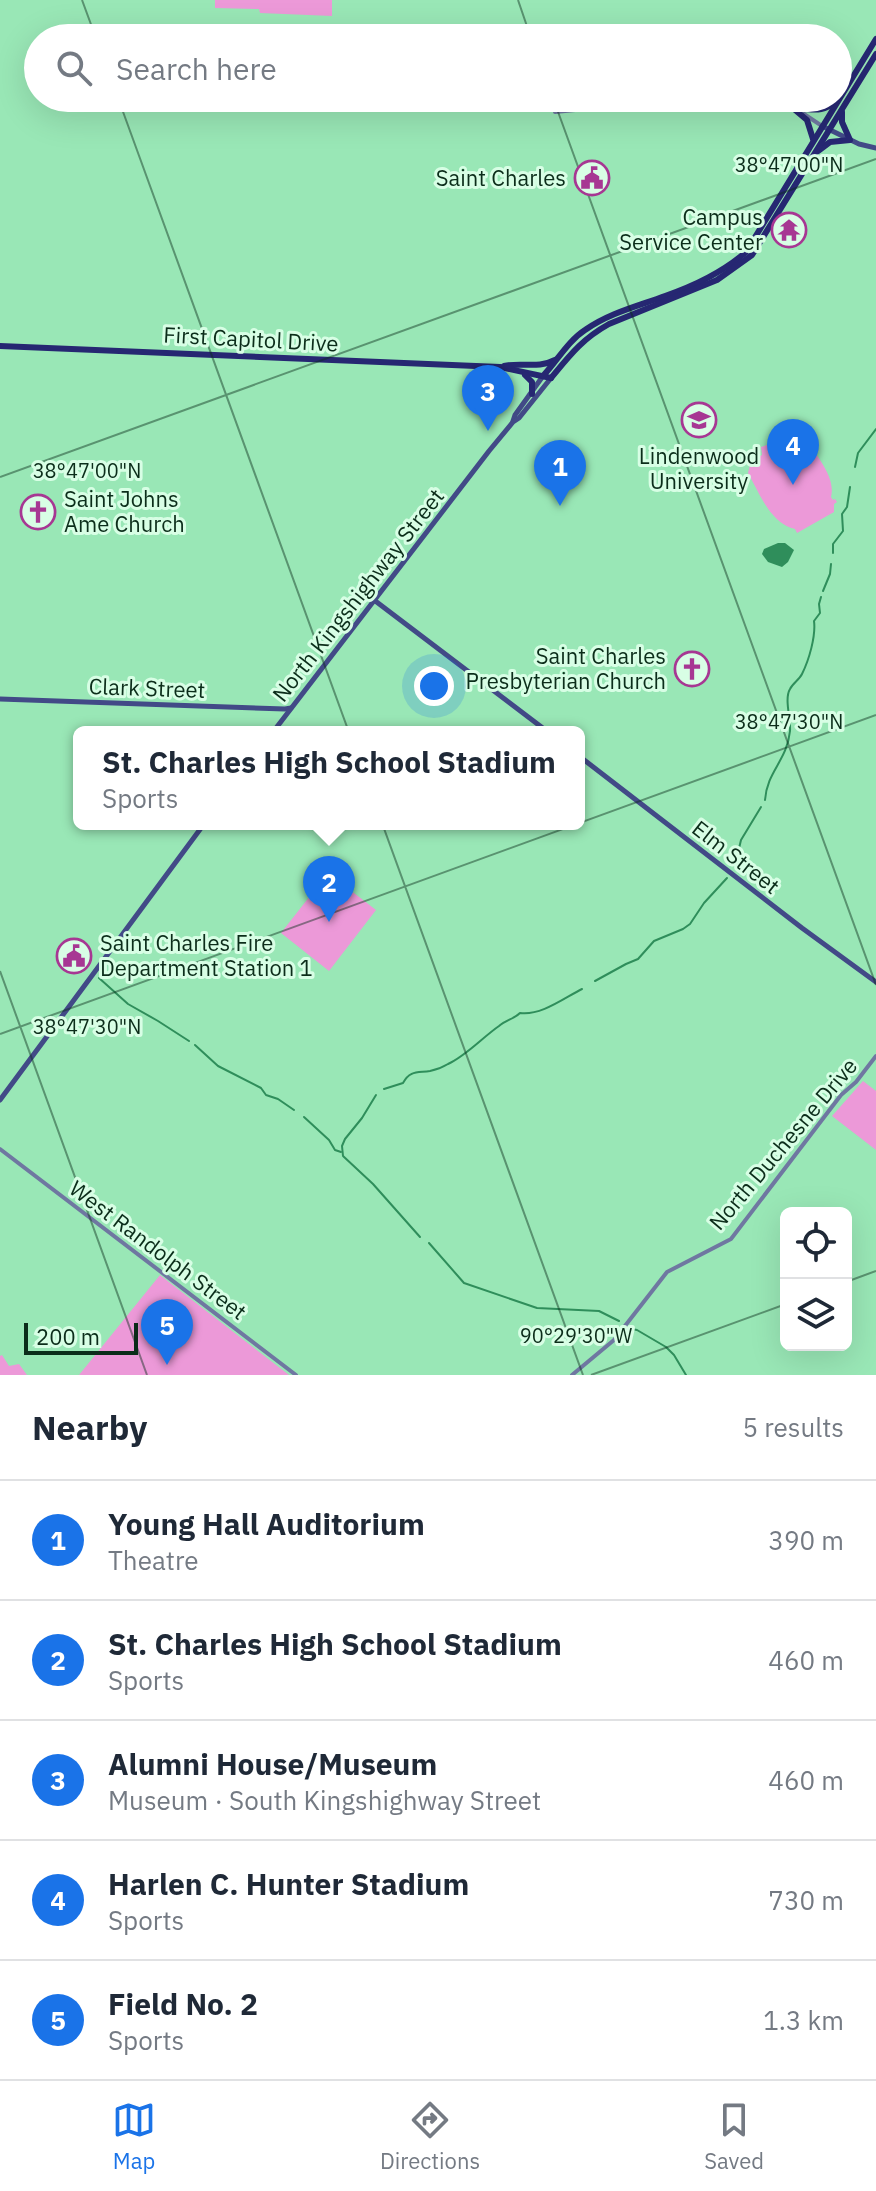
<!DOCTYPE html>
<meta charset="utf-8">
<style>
:root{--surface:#fff;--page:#f2f2f3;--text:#1f2937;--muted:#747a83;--line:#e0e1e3;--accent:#1a73e8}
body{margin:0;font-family:"IBM Plex Sans",sans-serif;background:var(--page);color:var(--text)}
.controls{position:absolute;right:24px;bottom:24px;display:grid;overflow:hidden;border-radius:12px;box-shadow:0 8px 32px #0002}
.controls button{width:72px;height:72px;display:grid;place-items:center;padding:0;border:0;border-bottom:2px solid var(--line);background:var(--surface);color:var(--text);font:40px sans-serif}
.scale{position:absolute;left:24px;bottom:20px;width:114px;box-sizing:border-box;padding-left:8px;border:4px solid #0b2d1a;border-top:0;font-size:22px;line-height:28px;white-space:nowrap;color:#0b2d1a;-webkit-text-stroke:6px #d8fee5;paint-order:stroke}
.you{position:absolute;left:434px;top:686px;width:28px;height:28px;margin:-20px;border:6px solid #fff;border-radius:50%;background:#1a73e8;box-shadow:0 0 0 12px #1a73e833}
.badge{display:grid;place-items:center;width:52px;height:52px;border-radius:50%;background:var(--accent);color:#fff;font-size:26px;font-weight:700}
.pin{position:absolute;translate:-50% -66px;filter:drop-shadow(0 2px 4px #0008)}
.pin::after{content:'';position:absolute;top:42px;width:28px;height:24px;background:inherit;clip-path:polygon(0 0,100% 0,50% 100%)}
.popup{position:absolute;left:73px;top:726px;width:512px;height:104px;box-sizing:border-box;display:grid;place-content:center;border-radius:12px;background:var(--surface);filter:drop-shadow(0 2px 6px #0005);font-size:26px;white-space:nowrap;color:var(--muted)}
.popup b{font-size:30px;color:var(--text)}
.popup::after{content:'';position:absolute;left:50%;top:100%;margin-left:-16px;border:16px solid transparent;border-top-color:var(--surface)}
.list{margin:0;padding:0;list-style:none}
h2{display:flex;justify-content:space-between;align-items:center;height:104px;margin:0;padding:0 32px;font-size:34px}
h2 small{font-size:26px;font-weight:400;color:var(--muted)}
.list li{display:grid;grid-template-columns:52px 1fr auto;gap:24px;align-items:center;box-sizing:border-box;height:120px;padding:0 32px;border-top:2px solid var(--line)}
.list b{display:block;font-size:30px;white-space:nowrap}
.list p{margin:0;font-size:26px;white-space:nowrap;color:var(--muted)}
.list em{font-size:26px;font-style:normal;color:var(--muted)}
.icon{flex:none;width:44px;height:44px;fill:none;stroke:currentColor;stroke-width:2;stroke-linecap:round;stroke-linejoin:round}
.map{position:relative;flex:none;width:876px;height:1375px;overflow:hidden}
.search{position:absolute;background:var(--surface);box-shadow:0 8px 32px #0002;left:24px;right:24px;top:24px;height:88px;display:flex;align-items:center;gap:20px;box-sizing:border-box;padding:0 28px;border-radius:44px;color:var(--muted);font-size:30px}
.sheet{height:704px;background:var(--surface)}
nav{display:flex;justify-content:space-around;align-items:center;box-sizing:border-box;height:112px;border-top:2px solid var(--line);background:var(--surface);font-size:22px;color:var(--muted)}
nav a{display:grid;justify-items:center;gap:4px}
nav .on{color:var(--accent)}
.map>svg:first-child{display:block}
.green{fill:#ec99d8}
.water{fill:#2f8e5b}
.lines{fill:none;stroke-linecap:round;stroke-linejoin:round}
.stream{stroke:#2f8e5b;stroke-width:2}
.tertiary{stroke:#6f77a1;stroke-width:4}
.secondary{stroke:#424a87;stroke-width:5}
.primary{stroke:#262772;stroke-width:6}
.ticks{fill:none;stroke:#0b2d1a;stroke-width:2;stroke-opacity:0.45}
.labels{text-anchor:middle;stroke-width:6;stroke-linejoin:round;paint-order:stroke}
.poi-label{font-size:22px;fill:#0b2d1a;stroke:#d8fee5;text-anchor:end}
.street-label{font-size:22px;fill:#0b2d1a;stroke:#d8fee5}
.ticks-label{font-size:20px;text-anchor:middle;fill:#0b2d1a;stroke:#d8fee5;stroke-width:6;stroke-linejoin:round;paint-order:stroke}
</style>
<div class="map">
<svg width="876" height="1375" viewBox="0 0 876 1375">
<rect width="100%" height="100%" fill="#99e7b6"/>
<g class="green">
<polygon points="215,0 332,0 332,16 260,13 259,9 215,8"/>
<path d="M795,436L806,439C817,457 836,477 831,497L833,500L835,499L837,502L834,504V512L797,533L795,529C770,523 760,494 748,473L751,461L762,455L761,447L772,443L778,437L784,442Z"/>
<polygon points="328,873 376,910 329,971 281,933"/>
<polygon points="863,1081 876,1091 876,1150 832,1116"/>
<polygon points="160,1275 174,1286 289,1375 79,1375"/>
<polygon points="2,1355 9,1366 19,1364 27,1375 0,1375 0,1356"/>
</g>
<polygon class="water" points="778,543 785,543 794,550 788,562 782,567 768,562 762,554 764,549"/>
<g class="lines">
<g class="stream">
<polyline points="855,467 858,453 876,429"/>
<polyline points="833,553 833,544 843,531 842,514 847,507 850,487"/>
<polyline points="823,591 830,574 831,564"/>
<path d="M765,800C767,771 787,761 790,731C791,719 784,699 790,689C793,683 799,680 802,674C809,660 816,636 814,621L820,613L819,604L821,597"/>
<polyline points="735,865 741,840 761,807"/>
<polyline points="99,978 128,1004 158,1021 189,1041"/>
<polyline points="595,981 626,964 638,959 654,941 683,929 690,924 704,903 727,878"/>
<polyline points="195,1045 218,1066 261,1088 266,1095 278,1099 294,1110"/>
<path d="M384,1089L403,1083C410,1070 418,1073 430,1071C435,1070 443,1067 448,1064C466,1056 483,1037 499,1026C506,1020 514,1019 520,1013C541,1016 564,998 582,989"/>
<polyline points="376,1095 362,1118 345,1139 342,1146 343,1156 373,1184 420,1237"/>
<polyline points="304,1117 329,1140 335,1150 341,1152"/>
<polyline points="429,1243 464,1283 537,1308 599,1311 619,1321"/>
<polyline points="632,1329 637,1330 666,1347 674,1355 686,1375"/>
</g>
<g class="tertiary">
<polyline points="771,98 796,110"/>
<polyline points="555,112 696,98"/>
<polyline points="804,114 822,126"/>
<polyline points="0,1149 296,1375"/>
<polyline points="572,1375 614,1340 667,1272 731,1239 841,1095 856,1082 876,1056"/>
</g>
<g class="secondary">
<polyline points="822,126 859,144 876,148"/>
<polyline points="513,421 515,415 543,376"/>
<polyline points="374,600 548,732"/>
<polyline points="0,699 285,709 291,708"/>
<polyline points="273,732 489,451 513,422 519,418 551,378"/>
<polyline points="579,756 802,928 876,982"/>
<polyline points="0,1100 204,824"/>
</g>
<g class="primary">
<path d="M794,109C813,108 819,114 836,102"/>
<polyline points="794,109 807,120 813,139"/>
<polyline points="818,151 830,142 850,140 842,122 842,112"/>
<polyline points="0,346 500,367 551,378"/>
<path d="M504,366C522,362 538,369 555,360"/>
<polyline points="525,375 532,382 532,394"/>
<path d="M543,376C557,361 568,341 585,330C609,313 638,306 665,296C694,286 722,273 746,252L876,39"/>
<path d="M551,378C570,355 582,339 609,324L717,280L752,255L876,54"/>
</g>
</g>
<path class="ticks" d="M82,0L96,38M518,0L531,38M118,98L583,1375M553,98L876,985M0,477L876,159M0,971L147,1375M0,1034L876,715M846,1282L876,1271M591,1375L786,1304"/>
<defs>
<g id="civic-ring" transform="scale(1.8)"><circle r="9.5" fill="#d8fee5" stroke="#a73793" stroke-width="1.5"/><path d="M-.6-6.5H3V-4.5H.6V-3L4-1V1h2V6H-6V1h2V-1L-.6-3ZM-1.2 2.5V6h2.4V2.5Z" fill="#a73793"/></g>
<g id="temple-ring" transform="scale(1.8)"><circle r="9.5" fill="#d8fee5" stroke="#a73793" stroke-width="1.5"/><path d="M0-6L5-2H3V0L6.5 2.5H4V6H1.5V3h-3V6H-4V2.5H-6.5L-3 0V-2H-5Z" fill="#a73793"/></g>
<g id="university-ring" transform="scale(1.8)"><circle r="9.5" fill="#d8fee5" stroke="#a73793" stroke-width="1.5"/><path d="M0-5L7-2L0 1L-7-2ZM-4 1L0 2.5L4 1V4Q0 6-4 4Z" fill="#a73793"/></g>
<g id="church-ring" transform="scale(1.8)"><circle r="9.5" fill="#d8fee5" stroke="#a73793" stroke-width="1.5"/><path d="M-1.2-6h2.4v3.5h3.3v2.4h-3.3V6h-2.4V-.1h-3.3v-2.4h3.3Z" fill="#a73793"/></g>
</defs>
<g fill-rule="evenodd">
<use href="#civic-ring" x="592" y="178"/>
<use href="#temple-ring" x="789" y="230"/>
<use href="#university-ring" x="699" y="420"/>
<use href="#church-ring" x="38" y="512"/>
<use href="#church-ring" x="692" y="669"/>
<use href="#civic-ring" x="74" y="956"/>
</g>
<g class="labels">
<g class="poi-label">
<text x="566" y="186">Saint Charles</text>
<text x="763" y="225">Campus<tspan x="763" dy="25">Service Center</tspan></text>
<text x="699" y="464" text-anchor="middle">Lindenwood<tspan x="699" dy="25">University</tspan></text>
<text x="64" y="507" text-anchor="start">Saint Johns<tspan x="64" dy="25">Ame Church</tspan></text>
<text x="666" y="664">Saint Charles<tspan x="666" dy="25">Presbyterian Church</tspan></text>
<text x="100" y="951" text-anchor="start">Saint Charles Fire<tspan x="100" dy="25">Department Station 1</tspan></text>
</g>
<g class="street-label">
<text transform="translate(251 339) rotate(3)" y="8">First Capitol Drive</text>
<text transform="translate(358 595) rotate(-52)" y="8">North Kingshighway Street</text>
<text transform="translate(147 688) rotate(2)" y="8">Clark Street</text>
<text transform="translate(736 857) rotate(38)" y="8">Elm Street</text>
<text transform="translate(783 1144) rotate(-50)" y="8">North Duchesne Drive</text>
<text transform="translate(158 1250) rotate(37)" y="8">West Randolph Street</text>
</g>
</g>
<g class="ticks-label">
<text x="789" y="172">38°47'00"N</text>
<text x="87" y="478">38°47'00"N</text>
<text x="789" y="729">38°47'30"N</text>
<text x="87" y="1034">38°47'30"N</text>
<text x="576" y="1343">90°29'30"W</text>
</g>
</svg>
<div class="controls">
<button><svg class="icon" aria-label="locate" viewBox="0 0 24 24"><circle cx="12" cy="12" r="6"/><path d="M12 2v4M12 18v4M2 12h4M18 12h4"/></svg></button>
<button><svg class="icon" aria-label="layers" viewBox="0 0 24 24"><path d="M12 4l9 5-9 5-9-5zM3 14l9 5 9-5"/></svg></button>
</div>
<div class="scale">200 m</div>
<div class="you"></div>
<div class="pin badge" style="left:560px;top:506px">1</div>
<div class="pin badge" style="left:329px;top:922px">2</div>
<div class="popup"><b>St. Charles High School Stadium</b>Sports</div>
<div class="pin badge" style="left:488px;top:431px">3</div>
<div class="pin badge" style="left:793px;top:485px">4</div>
<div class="pin badge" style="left:167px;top:1365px">5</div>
<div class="search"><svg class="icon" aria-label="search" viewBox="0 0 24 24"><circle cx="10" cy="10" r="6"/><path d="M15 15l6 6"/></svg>Search here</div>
</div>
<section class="sheet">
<h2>Nearby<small>5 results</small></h2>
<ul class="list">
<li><span class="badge">1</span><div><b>Young Hall Auditorium</b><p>Theatre</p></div><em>390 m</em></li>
<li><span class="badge">2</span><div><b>St. Charles High School Stadium</b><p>Sports</p></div><em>460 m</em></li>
<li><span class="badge">3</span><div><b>Alumni House/Museum</b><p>Museum · South Kingshighway Street</p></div><em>460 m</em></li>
<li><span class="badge">4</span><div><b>Harlen C. Hunter Stadium</b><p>Sports</p></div><em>730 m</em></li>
<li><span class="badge">5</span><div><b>Field No. 2</b><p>Sports</p></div><em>1.3 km</em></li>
</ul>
</section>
<nav>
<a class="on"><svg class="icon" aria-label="map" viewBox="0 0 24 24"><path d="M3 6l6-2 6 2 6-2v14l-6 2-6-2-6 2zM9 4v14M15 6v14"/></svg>Map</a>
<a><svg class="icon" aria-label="directions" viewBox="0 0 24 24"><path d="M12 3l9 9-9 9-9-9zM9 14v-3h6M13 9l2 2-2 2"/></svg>Directions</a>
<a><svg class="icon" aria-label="saved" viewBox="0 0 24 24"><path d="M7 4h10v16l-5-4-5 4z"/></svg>Saved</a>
</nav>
